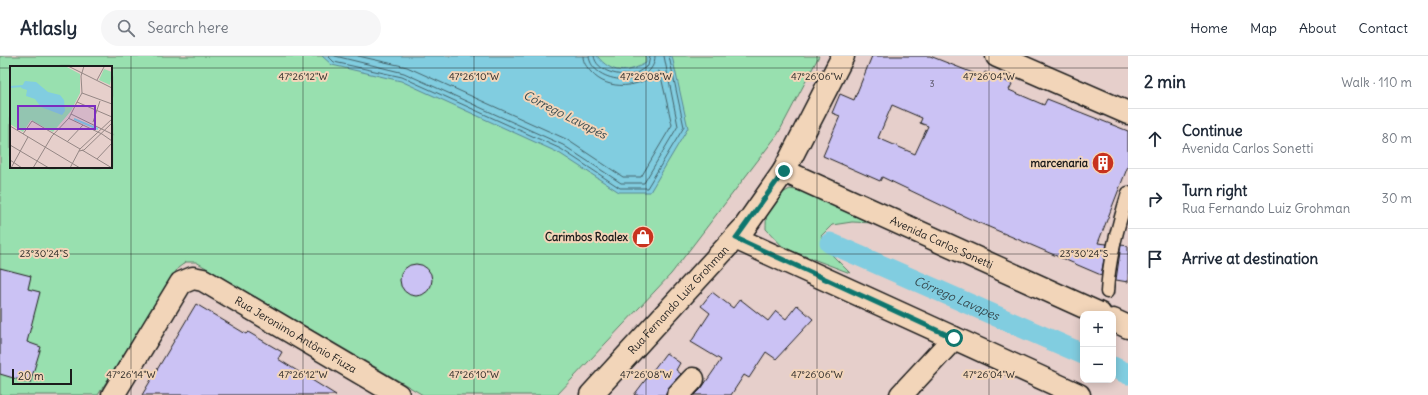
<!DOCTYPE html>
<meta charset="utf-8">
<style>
:root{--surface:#fff;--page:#f6f6f7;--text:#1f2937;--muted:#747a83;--line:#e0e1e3}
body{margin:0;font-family:Delius,sans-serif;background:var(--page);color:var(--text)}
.controls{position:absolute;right:12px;bottom:12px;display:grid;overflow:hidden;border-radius:8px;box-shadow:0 2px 10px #0003}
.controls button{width:36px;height:36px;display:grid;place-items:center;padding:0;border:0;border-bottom:1px solid var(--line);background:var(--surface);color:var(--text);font:20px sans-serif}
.scale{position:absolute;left:12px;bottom:10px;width:60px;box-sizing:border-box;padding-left:4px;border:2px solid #1c1c1c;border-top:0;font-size:11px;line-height:14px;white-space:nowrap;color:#1c1c1c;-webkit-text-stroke:3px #f2d5b9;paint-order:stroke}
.stop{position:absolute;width:12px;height:12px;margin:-9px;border:3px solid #0f766e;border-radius:50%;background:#fff}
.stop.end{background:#0f766e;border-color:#fff;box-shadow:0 1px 4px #0008}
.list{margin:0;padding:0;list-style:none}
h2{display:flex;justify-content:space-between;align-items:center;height:52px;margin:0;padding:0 16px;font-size:17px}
h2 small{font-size:13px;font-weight:400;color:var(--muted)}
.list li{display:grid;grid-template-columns:26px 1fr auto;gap:12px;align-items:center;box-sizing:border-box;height:60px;padding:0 16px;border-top:1px solid var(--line)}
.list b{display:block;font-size:15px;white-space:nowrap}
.list p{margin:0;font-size:13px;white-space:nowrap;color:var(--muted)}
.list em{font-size:13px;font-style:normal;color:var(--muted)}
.icon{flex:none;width:22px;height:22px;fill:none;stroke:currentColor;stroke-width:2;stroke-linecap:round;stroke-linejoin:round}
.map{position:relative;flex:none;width:1128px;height:339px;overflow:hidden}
header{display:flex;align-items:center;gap:24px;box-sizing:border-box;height:56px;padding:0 20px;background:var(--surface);border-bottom:1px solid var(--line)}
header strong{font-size:19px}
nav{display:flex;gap:22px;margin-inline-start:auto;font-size:14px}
.search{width:280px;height:36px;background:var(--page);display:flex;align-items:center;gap:10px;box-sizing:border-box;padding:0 14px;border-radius:22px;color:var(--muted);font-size:15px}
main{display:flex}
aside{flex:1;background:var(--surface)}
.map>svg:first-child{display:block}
.green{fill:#98e0af;stroke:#5a7e66;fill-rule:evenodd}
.water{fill:#81cde0;stroke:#598692}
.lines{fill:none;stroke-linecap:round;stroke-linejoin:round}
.shore{stroke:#44636a;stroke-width:1}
.canal{stroke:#81cde0;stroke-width:21}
.building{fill:#cbc2f4;stroke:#1c1c1c;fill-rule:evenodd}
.service-casing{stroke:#1c1c1c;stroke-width:15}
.minor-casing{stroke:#1c1c1c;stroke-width:25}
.tertiary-casing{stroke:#1c1c1c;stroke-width:25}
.secondary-casing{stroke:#1c1c1c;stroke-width:25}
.service{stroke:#f2d5b9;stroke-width:12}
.minor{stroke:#f2d5b9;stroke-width:22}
.tertiary{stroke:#f2d5b9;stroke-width:22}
.secondary{stroke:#f2d5b9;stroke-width:22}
.route{stroke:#0f766e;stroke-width:5}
.ticks{fill:none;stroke:#1c1c1c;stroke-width:1;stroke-opacity:0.45}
.labels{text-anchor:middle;stroke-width:4;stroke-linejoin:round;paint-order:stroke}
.number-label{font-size:9px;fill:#484652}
.poi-label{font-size:11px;font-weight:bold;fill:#1c1c1c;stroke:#f2d5b9;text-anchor:end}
.street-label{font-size:11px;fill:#1c1c1c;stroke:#f2d5b9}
.water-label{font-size:12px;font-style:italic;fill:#35484d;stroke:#f2d5b9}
.inset-river{fill:none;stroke:#81cde0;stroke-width:2}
.inset-road{fill:none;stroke:#958785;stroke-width:1}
.view{fill:#7b2cbf;fill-opacity:0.15;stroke:#7b2cbf;stroke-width:2}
.inset-edge{fill:none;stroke:#1c1c1c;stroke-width:2}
.ticks-label{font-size:10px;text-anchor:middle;fill:#1c1c1c;stroke:#f2d5b9;stroke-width:4;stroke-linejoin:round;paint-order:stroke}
</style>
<header>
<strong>Atlasly</strong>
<div class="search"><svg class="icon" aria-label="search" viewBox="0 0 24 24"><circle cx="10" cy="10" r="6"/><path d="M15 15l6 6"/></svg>Search here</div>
<nav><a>Home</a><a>Map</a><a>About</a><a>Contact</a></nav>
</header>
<main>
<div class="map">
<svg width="1128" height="339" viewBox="0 0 1128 339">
<rect width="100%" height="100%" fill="#e6cfcb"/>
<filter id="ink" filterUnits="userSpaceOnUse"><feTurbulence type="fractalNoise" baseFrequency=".025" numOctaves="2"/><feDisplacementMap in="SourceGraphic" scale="8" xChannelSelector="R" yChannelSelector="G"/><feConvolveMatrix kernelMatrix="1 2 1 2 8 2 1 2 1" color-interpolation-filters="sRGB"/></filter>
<g filter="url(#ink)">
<g class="green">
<path d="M0,0H819L778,78L671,218L557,339H423L196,206H186L178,212L98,339H0ZM11,11H111V111H11Z"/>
<path d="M790,133L821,139L874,167L852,166L832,169L821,180L830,197L850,217L784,192L766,173C766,149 769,144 790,133Z"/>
</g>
<path class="water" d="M322,0H597C612,18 626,18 646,7V0H672L688,72L650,136H619L559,97L401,25L332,9Z"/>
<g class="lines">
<g class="shore">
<polyline points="328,0 334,6 402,21 561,93 620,132 647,132 684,71 669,0"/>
<polyline points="335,0 404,17 563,89 621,127 644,127 678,70 664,0"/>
<path d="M358,0L407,11L566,83L623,121H641L672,69L660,16L658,15C641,32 608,36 591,16C587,11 583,7 583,0"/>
<path d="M589,0C591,29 655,34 655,0"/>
<path d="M594,0C596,16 621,21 634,18C639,16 644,12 648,10L650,0"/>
</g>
<g class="canal">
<path id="s1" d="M830,187L1083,298"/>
<polyline points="1113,311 1128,318"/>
</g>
</g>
<g class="building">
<path d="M872,0H930L983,21L985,16L999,22L1012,28L1009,34L1044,49L1047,43L1128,75V110L1098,187L1107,188L1101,219L968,162L882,121L880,125L823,100L840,60L832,57L840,38L854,44ZM892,49L922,62L920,67L928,70L915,98L878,82Z"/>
<polygon points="1121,189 1128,190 1128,226 1116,224"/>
<circle cx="416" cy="224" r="16"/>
<polygon points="0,212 31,220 28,233 40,236 27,286 41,291 30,327 0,318"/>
<polygon points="712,236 733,252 740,243 768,265 776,255 786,263 797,249 813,263 776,303 766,296 749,322 744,319 731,339 695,339 701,333 721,304 691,286 710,257 701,250"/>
<polygon points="196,248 246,278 248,276 282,296 278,303 336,339 142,339"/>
<polygon points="666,297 680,307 676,314 681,318 669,331 666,339 634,339"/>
</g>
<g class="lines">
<g class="service-casing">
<path id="service" d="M1107,236C1109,202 1118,170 1128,137"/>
</g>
<g class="minor-casing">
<g id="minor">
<polyline points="997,0 1128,57"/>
<path id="s2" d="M113,339L181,227L193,222L203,224L398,339"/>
<polyline points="678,339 693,323"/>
<polyline points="901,339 954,282"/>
</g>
</g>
<g class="tertiary-casing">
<g id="tertiary">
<path id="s3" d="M784,115L1100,258"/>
<polyline points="735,182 1079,339"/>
<polyline points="1113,264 1128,271"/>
</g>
</g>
<g class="secondary-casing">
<g id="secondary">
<path id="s4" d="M591,339L744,172L784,115L843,0"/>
</g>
</g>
<use href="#service" class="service"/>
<use href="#minor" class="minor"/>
<use href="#tertiary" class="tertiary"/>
<use href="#secondary" class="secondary"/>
</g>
</g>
<g class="lines" filter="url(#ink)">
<polyline class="route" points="784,115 736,182 954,282"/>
</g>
<path class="ticks" d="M131,0V339M303,0V339M474,0V339M646,0V339M817,0V339M989,0V339M0,12H11M111,12H1128M0,198H1128"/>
<defs>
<g id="building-disc" transform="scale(1.15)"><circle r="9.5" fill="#c8321e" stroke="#f2d5b9"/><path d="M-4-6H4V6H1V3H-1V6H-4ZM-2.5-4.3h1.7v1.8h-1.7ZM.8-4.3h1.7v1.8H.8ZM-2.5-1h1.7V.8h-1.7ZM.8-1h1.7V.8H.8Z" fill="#fff"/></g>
<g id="shop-disc" transform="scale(1.15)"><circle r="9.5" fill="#c8321e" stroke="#f2d5b9"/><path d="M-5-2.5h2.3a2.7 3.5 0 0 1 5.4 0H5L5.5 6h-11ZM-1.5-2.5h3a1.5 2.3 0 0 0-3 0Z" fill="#fff"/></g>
</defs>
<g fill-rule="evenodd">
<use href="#building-disc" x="1103" y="107"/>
<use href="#shop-disc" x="643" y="181"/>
</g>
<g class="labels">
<g class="number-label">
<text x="932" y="31">3</text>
</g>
<g class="poi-label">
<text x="1088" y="111">marcenaria</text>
<text x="628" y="185">Carimbos Roalex</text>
</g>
<g class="street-label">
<text dy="4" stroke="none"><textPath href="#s3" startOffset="173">Avenida Carlos Sonetti</textPath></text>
<text dy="4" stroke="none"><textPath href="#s4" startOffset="129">Rua Fernando Luiz Grohman</textPath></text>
<text dy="4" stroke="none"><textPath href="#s2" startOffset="262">Rua Jeronimo Antônio Fiuza</textPath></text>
</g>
<g class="water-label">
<text transform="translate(565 59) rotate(27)" y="4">Córrego Lavapés</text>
<text dy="4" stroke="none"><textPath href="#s1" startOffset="138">Córrego Lavapes</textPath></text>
</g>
</g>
<g transform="translate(10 10)">
<rect width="102" height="102" fill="#e6cfcb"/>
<path d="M0,0H55L70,8V27L61,45L43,66L21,54L13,66L0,58ZM94,3L102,6L100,19L89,14Z" fill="#98e0af"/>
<path d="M15,15L26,16L38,26L50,29L54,34L55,45L52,49L31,41L25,33L16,30L17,24L11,22Z" fill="#81cde0"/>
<path class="inset-river" d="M0,21L13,20M64,53L88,63"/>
<path class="inset-road" d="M58,0L102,22M87,14L94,1M72,27L102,38M67,36L102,51M61,48L102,68M58,52L92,68L102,75M83,56L90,35M0,60L70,102M13,68L22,55L70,83M57,76L73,59M0,79L39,102M72,84L102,102M69,85L74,84L102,57M87,93L102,77M0,94L12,102M1,102L18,71M23,102L42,70L59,52L67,36L72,27L71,10L74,0M60,102L70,83L102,53"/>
<path class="view" d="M8,40H85V63H8Z"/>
<rect width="102" height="102" class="inset-edge"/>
</g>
<g class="ticks-label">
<text x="303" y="24">47°26'12"W</text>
<text x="474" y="24">47°26'10"W</text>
<text x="646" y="24">47°26'08"W</text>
<text x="817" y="24">47°26'06"W</text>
<text x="989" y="24">47°26'04"W</text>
<text x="44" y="201">23°30'24"S</text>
<text x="1084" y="201">23°30'24"S</text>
<text x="131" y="322">47°26'14"W</text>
<text x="303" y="322">47°26'12"W</text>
<text x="474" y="322">47°26'10"W</text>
<text x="646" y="322">47°26'08"W</text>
<text x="817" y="322">47°26'06"W</text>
<text x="989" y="322">47°26'04"W</text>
</g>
</svg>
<div class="controls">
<button>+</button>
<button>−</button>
</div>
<div class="scale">20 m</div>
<div class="stop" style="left:954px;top:282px"></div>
<div class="stop end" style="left:784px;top:115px"></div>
</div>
<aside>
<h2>2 min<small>Walk · 110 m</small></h2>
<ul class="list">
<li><svg class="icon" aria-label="ahead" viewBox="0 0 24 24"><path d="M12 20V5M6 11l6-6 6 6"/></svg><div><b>Continue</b><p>Avenida Carlos Sonetti</p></div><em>80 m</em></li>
<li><svg class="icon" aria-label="right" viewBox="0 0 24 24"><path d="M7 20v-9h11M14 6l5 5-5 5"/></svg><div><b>Turn right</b><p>Rua Fernando Luiz Grohman</p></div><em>30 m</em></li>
<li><svg class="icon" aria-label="arrive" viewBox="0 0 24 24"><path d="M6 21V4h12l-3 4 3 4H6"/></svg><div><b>Arrive at destination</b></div></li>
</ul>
</aside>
</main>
